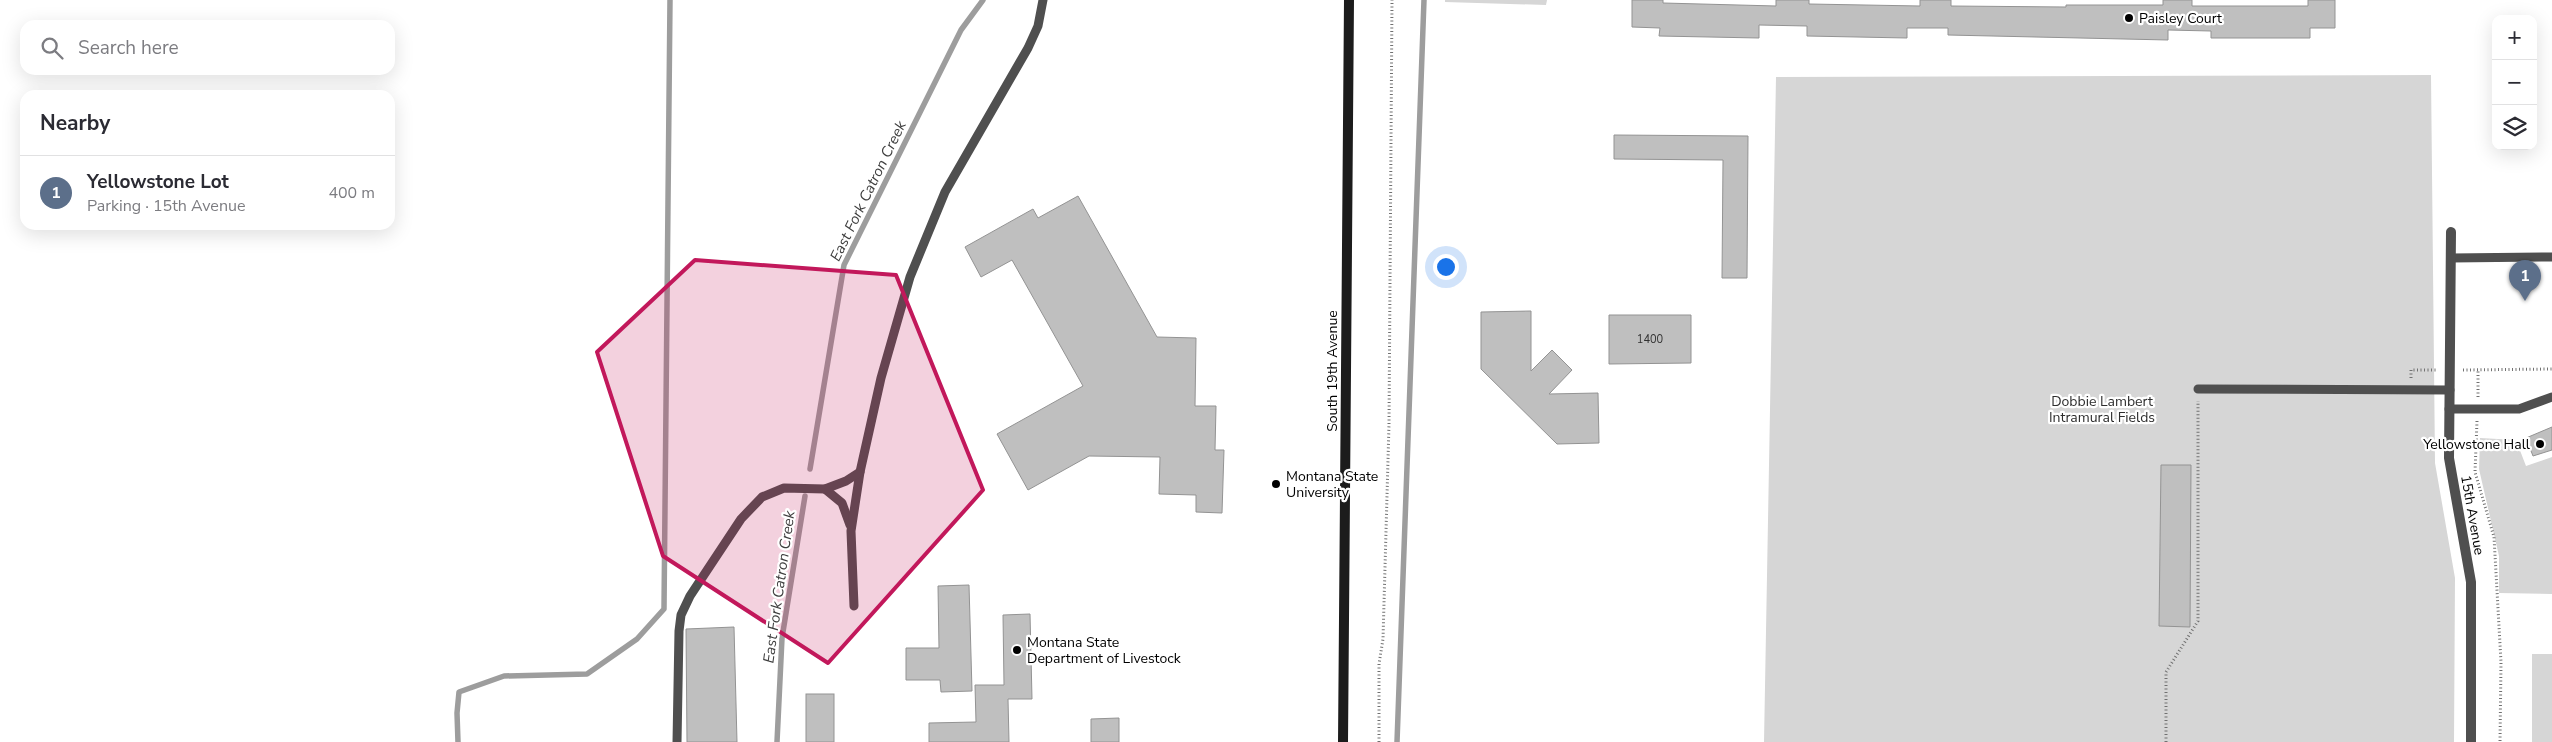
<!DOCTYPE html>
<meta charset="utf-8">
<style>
:root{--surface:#fff;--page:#f7f7f7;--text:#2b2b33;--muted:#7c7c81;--line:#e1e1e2;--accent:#111827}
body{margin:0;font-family:"Nunito Sans",sans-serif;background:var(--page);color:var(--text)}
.controls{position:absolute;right:15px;top:15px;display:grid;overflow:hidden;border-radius:10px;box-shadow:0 5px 20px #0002}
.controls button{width:45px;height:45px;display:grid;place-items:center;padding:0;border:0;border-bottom:1px solid var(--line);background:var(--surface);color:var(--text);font:25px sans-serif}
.you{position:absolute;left:1445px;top:266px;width:18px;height:18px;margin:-12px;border:4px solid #fff;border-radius:50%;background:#1a73e8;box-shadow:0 0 0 8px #1a73e833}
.badge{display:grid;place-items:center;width:32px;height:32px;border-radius:50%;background:var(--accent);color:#fff;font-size:16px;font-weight:700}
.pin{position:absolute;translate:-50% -41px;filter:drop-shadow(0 1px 2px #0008)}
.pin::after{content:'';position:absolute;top:26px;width:18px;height:15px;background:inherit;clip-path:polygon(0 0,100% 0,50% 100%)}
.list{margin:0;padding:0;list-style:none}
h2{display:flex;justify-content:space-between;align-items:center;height:65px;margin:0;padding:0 20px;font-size:21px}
h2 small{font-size:16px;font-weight:400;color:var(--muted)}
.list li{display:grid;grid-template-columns:32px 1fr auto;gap:15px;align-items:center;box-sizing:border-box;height:75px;padding:0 20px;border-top:1px solid var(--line)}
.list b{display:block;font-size:19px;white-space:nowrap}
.list p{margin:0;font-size:16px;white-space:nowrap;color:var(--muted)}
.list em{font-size:16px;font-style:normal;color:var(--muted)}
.icon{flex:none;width:28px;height:28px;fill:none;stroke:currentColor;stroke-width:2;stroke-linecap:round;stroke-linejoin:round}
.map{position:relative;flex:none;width:2552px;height:742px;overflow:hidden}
.search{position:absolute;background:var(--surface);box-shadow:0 5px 20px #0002;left:20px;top:20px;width:375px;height:55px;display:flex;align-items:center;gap:12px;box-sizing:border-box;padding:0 18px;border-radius:15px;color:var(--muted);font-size:19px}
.panel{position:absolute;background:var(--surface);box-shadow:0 5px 20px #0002;left:20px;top:90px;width:375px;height:140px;border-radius:15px}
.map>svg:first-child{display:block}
.green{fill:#d6d6d6}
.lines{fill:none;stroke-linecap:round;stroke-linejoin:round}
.stream{stroke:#9d9d9d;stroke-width:5.5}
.building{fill:#bfbfbf;stroke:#939393}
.path{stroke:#717171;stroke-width:3;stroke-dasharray:1 2.5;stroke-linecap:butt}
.lane{stroke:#4f4f4f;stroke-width:9}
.street{stroke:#4f4f4f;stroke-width:10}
.secondary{stroke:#1c1c1c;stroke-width:10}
.marked{fill:#c2185b;fill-opacity:0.2;stroke:#c2185b;stroke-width:4;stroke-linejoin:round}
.poi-dot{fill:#000;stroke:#fff;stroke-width:2}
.labels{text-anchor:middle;stroke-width:4.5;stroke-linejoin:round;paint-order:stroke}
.number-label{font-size:11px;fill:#303030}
.poi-label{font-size:14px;fill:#000;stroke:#fff;text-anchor:start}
.street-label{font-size:14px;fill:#000;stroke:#fff}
.park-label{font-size:14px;fill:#2d2d2d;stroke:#fff}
.water-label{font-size:15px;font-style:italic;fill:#3e3e3e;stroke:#fff}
</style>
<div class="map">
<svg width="2552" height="742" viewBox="0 0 2552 742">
<rect width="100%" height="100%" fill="#fff"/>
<g class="green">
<polygon points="1445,0 1547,0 1546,5 1445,2"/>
<polygon points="2431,75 2435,463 2455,578 2454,742 1764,742 1776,77"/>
<polygon points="2480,438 2516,440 2526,466 2552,457 2552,594 2499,593 2499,556 2479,469"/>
<rect x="2532" y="654" width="20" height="88"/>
</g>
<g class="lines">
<g class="stream">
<polyline points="810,469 844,265 961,30 983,0"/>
<polyline points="458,742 457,713 459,692 504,676 587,674 637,639 664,609 670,0"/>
<polyline points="777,742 782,638 805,496"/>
<polyline points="1397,742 1424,0"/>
</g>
</g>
<g class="building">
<polygon points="1632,0 1663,0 1663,3 1776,6 1776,0 1809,0 1809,4 1920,6 1920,0 1951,0 1951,6 2066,7 2066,5 2163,5 2163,0 2192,0 2192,6 2308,6 2308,0 2335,0 2335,28 2310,28 2310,38 2211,38 2211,31 2168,30 2168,40 1948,35 1948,28 1907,28 1907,38 1807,36 1807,26 1759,25 1759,38 1659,36 1660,28 1632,27"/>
<polygon points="1614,135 1748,136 1747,278 1722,278 1723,160 1614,159"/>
<polygon points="1078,196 1157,337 1196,338 1195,406 1216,406 1215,450 1224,450 1222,513 1196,512 1196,495 1159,494 1160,457 1089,456 1028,490 997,434 1083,386 1012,260 981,277 965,247 1033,209 1038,218"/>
<polygon points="1531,311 1531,371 1552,350 1572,370 1549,394 1598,393 1599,443 1557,444 1481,369 1481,312"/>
<polygon points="1609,315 1691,315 1691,363 1609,364"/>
<polygon points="2552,427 2552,450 2533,456 2526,438"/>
<polygon points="2161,465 2191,465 2190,627 2159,626"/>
<polygon points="969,585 972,691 941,692 940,680 906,680 906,648 939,648 938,586"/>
<polygon points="1030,614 1032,699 1008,699 1009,742 929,742 929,723 976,722 975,685 1004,685 1003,615"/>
<polygon points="734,627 737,742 687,742 686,629"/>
<rect x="806" y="694" width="28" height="48"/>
<polygon points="1119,718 1119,742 1091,742 1091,719"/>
</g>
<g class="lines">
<g class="path">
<polyline points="2463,370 2552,369"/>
<polyline points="2411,378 2411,370 2436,370"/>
<polyline points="2478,397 2478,370"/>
<polyline points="2477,421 2475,472 2494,537 2501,662 2500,742"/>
<polyline points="1379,742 1379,664 1383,639 1389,424 1392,0"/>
<polyline points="2166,742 2166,672 2198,621 2198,401"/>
</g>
<g class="lane">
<polyline points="2451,258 2552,257"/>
<polyline points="2198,389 2450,390"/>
<polyline points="2449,409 2519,409 2552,397"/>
<polyline points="825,489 842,503 850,525"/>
<polyline points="854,606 851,531 860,472 881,378 910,277 945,192 1028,48 1038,26 1043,0"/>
<polyline points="677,742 679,631 681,615 690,596 741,519 762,497 784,488 825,489 846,481 860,472"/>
</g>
<polyline class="street" points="2451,232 2449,458 2471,582 2471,742"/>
<polyline class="secondary" points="1343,742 1349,0"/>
</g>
<path class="marked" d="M695,260L896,275L983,490L828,663L663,556L597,352Z"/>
<g class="poi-dot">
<circle cx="2129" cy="18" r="5"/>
<circle cx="2540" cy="444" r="5"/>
<circle cx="1276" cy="484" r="5"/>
<circle cx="1017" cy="650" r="5"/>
</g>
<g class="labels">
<g class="number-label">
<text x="1650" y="343">1400</text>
</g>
<g class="poi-label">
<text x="2139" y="23">Paisley Court</text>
<text x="2530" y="449" text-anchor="end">Yellowstone Hall</text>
<text x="1286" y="481">Montana State<tspan x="1286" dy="16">University</tspan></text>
<text x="1027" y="647">Montana State<tspan x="1027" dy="16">Department of Livestock</tspan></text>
</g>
<g class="street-label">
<text transform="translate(1332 371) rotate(-90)" y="5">South 19th Avenue</text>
<text transform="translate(2473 515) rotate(80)" y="5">15th Avenue</text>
</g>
<g class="park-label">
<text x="2102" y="406">Dobbie Lambert<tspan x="2102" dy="16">Intramural Fields</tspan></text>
</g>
<g class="water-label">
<text transform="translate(868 191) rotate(-64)" y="5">East Fork Catron Creek</text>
<text transform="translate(779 587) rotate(-82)" y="5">East Fork Catron Creek</text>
</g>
</g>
</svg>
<div class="controls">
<button>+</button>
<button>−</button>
<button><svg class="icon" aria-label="layers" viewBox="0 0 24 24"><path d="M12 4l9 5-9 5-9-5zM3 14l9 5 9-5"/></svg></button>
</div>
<div class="you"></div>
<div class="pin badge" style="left:2525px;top:301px;background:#5c6f8a">1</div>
<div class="search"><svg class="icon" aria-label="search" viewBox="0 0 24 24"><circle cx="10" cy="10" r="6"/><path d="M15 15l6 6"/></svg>Search here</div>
<section class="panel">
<h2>Nearby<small></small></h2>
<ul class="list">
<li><span class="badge" style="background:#5c6f8a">1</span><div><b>Yellowstone Lot</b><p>Parking · 15th Avenue</p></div><em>400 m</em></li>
</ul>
</section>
</div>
